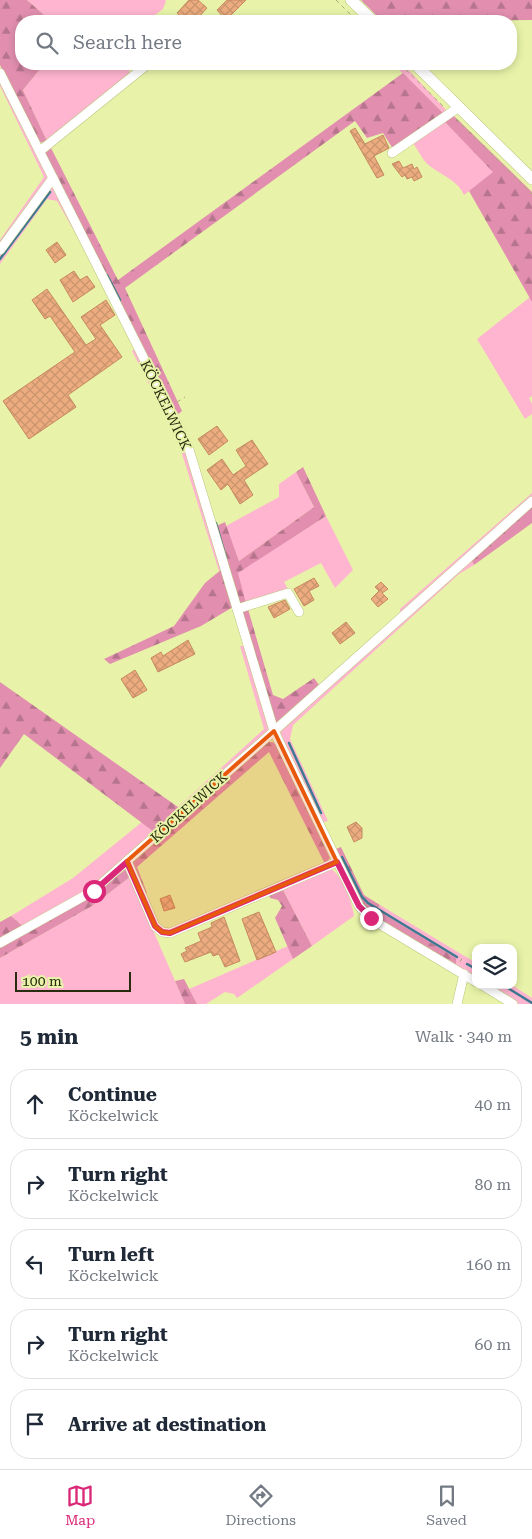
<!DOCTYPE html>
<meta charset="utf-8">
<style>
:root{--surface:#fff;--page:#f6f6f7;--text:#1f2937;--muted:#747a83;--line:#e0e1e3;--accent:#db2777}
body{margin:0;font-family:"Roboto Serif",serif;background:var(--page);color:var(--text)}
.controls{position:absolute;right:15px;bottom:15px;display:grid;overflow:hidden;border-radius:10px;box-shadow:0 2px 8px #0003}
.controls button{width:45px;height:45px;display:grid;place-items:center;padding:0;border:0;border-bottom:1px solid var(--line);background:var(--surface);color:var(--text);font:25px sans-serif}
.scale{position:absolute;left:15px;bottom:12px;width:116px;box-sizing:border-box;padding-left:5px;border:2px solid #282b0e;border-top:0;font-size:14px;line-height:18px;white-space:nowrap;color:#282b0e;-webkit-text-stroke:4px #e8f3a9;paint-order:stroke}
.stop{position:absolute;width:15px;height:15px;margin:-11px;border:4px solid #db2777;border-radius:50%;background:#fff}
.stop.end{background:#db2777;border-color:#fff;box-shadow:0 1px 5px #0008}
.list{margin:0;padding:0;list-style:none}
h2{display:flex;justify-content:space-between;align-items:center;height:65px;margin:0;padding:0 20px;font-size:21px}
h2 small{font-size:16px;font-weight:400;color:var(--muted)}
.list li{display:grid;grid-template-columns:32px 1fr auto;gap:15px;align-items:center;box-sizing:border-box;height:70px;margin:0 10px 10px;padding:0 10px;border:1px solid var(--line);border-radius:20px}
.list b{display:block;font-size:19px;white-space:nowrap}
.list p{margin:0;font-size:16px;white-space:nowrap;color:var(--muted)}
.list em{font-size:16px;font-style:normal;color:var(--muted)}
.icon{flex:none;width:28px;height:28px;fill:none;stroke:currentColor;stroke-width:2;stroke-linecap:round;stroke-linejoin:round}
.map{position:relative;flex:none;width:532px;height:1004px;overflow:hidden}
.search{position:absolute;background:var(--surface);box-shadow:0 2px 8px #0003;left:15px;right:15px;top:15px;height:55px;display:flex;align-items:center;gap:12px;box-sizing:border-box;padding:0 18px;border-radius:20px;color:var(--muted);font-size:19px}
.sheet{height:465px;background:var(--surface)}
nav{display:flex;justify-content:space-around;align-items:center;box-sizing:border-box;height:70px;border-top:1px solid var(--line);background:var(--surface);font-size:14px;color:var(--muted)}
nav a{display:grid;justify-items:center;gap:2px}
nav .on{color:var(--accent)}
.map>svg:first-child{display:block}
.green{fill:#ffb5d0}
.forest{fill:url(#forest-firs)}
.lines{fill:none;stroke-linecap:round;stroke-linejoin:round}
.stream{stroke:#3d7991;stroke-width:2.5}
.building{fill:url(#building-cross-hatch);stroke:#c6895e}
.minor-casing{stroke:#bbc57d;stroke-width:10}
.major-casing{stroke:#bbc57d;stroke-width:12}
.path{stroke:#a6af74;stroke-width:1;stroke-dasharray:4 4;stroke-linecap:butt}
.minor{stroke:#fff;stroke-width:9}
.major{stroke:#fff;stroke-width:11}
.route{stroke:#db2777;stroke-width:6}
.marked{fill:#e8590c;fill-opacity:0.2;stroke:#e8590c;stroke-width:4;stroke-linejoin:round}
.labels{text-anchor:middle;stroke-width:4;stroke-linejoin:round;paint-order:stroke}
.street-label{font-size:14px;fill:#282b0e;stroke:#e8f3a9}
</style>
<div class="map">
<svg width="532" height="1004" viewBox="0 0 532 1004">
<defs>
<pattern id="forest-firs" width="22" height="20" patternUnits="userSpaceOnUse" patternTransform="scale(1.25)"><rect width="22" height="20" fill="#e28faf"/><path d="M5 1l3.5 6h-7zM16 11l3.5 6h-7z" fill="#b7758d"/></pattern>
<pattern id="building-cross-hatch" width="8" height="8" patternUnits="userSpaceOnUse" patternTransform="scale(1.25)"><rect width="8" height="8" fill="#ecac80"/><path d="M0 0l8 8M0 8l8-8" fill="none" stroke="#ca946d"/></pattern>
</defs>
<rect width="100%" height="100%" fill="#e8f3a9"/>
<g class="green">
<polygon points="27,0 165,0 166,1 163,9 147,21 51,21"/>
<polygon points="44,64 130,64 129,77 47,141 23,90"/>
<polygon points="393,64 403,64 448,112 445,115"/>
<polygon points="0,78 49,177 0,246 0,240 44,177 0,86"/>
<path d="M444,121L494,172L464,195C458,181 442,175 431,167C423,162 418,149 412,142Z"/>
<polygon points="50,188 53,188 86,252 57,201 47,199 0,264 0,254"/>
<polygon points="530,297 532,302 532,396 529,398 532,404 532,414 525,419 477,339"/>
<polygon points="136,348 181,437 222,569 219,571 178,441 132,351"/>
<polygon points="296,472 314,507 239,561 226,526 279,497 279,484"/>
<polygon points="532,493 532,497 400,613 400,609"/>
<polygon points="326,516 353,570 335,588 321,563 284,582 288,589 276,595 246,603 237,573"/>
<polygon points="471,559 474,565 459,574 293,725 290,739 328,821 323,822 280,734 282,730"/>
<polygon points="240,646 244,646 269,731 181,810 178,807 264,729"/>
<polygon points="142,822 154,832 99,882 56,910 24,927 11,916 73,878"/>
<path d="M330,868C342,875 352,902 354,916L312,946L282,888Z"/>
<polygon points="130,877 185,1004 0,1004 0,958 92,906"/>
<polygon points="380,905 476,963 476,979 377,910"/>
<polygon points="288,946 293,959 237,998 234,994 225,992 206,1004 197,1004 189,989"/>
<polygon points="487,985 512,985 532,998 532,1004 518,1004"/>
</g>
<g class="forest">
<polygon points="0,0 27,0 51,21 21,21 21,64 44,64 23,90 47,141 39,143 0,65"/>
<polygon points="361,0 532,0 532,20 382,21"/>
<polygon points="403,73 445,115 393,149 383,133 367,138 355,121 125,288 182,411 176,416 44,153 50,146 118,280"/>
<polygon points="454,116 532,192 532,302 469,191 493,172 444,121"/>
<polygon points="303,467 326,516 238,573 246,603 238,605 214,527 225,522 239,561 314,507 296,472"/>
<polygon points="532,505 532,523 474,565 471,559"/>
<polygon points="222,569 233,607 201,626 110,664 104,659 174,626 205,583"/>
<polygon points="248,609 273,695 283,699 314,678 319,685 277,722 275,722 239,611"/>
<polygon points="0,682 178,807 181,810 154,832 24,734 0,768"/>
<polygon points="268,742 273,742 277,746 330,858 325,864 269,752 137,867 147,893 143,894 132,868 133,862"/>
<polygon points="341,847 364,895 380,905 377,910 456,958 456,964 375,918 362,907 336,849"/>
<polygon points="125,870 128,871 130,877 92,906 0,958 0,947 80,903"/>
<polygon points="282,888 312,946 293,959 275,918 282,906 278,900 270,898 269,894"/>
<polygon points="11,916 24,927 0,939 0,922"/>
<polygon points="184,979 197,1004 185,1004 175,981"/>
</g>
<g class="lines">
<g class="stream">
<polyline points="0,259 50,192"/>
<polyline points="107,275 120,300"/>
<polyline points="216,523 226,558"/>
<polyline points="289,743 321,813"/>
<polyline points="342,857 362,897 368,903 457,957"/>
<polyline points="467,964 476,969"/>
<polyline points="503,985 532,1003"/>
</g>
</g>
<g class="building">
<polygon points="189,0 198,0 207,8 195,21 186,21 177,13"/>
<polygon points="227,0 246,0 226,20 217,10"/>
<polygon points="355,128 365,144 383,135 389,148 374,156 384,175 377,178 350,131"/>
<polygon points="399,161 403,168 412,164 414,169 417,167 422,177 414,181 412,177 407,179 405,175 402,177 392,164"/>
<polygon points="57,242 66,255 55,263 46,250"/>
<polygon points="74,271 80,280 87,276 95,287 73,302 60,280"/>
<polygon points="47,289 86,345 96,339 81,317 106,300 115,315 100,325 122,357 68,395 76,407 29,439 3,401 75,352 50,316 45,319 32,300"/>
<polygon points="217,426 228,441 209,455 198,439"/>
<polygon points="252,440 268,464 244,480 253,495 240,504 228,484 221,490 207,470 222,459 233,475 246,466 236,450"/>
<polygon points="314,578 319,586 309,591 314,600 304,606 294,589"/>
<polygon points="381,582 388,589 382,593 388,599 378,607 371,599 379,591 375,587"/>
<polygon points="285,600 290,609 274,618 268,607"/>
<polygon points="346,622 355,633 340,644 332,633"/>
<polygon points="188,640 195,654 158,672 151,658 161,652 163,656"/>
<polygon points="135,670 147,690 133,698 121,679"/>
<polygon points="356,822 362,828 362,838 354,842 347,827"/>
<polygon points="170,895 175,908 164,911 160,899"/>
<polygon points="259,912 276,952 257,960 242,919"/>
<polygon points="224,917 240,961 225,967 219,954 213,956 211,952 185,962 181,954 187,951 185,948 201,941 198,933 212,927 211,923"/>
</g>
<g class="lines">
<g class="minor-casing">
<g id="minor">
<polyline points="0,73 188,446 274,731 532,501"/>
<polyline points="40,151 148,64"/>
<polyline points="392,153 459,107"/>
<polyline points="0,250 53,178"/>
<polyline points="237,609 288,593 299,612"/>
<polyline points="127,861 155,926 162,932 170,933 337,862"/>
<polyline points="0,943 93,891 274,731 359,906 371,919 476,982"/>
<polyline points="482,985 513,1004"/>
<polyline points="457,1004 464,974"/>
</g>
</g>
<g class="major-casing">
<g id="major">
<polyline points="351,0 373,21"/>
<polyline points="415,64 532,179"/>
</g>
</g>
<g class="path">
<polyline points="336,0 357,21"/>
<polyline points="400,64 444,107"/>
<polyline points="456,119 532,194"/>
<polyline points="177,402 185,397"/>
<polyline points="460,962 463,956"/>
</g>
<use href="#minor" class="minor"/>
<use href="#major" class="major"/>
</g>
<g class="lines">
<polyline class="route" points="94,891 127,862 155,926 162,932 170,933 337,862 359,906 371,918"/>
</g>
<path class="marked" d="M274,731L337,862L170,933L162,932L155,926L127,861Z"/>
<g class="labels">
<g class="street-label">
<text transform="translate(166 405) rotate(64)" y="5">KÖCKELWICK</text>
<text transform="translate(189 807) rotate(-42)" y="5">KÖCKELWICK</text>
</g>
</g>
</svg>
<div class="controls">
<button><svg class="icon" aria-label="layers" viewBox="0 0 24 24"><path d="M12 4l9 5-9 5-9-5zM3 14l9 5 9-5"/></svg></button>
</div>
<div class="scale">100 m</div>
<div class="stop" style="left:94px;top:891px"></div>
<div class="stop end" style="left:371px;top:918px"></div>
<div class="search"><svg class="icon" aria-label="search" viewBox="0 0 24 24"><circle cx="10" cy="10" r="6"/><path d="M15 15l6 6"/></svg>Search here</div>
</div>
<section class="sheet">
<h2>5 min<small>Walk · 340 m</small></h2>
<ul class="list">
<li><svg class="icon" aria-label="ahead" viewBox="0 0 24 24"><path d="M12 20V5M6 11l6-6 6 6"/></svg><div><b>Continue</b><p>Köckelwick</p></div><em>40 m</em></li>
<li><svg class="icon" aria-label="right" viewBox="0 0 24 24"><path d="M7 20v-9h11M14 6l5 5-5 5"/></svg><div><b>Turn right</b><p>Köckelwick</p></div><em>80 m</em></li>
<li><svg class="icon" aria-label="left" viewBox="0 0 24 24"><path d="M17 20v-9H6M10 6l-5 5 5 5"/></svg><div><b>Turn left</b><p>Köckelwick</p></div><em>160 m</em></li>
<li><svg class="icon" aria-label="right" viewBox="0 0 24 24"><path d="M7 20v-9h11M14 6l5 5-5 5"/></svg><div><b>Turn right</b><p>Köckelwick</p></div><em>60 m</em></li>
<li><svg class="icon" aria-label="arrive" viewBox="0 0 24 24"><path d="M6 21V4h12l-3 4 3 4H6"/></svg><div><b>Arrive at destination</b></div></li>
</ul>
</section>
<nav>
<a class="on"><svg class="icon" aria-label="map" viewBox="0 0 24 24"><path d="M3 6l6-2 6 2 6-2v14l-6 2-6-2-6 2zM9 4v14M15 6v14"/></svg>Map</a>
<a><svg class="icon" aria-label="directions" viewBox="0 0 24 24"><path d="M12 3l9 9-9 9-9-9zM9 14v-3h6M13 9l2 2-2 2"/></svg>Directions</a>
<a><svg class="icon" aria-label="saved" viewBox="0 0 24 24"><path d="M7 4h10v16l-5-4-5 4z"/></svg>Saved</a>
</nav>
